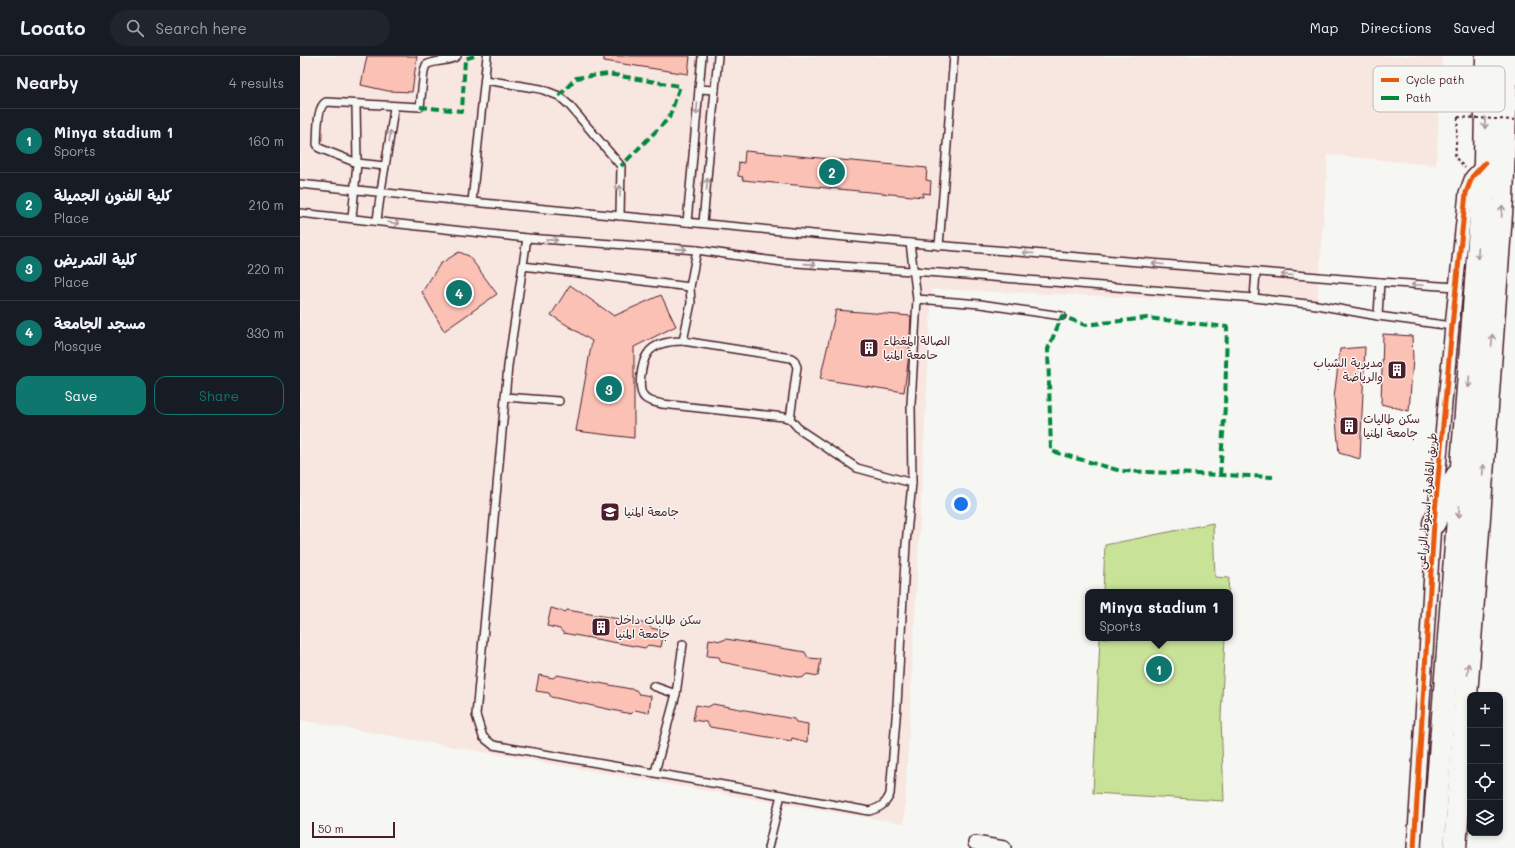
<!DOCTYPE html>
<meta charset="utf-8">
<style>
:root{--surface:#171b24;--page:#20242c;--text:#f1f3f6;--muted:#9ea1a6;--line:#363941;--accent:#0f766e}
body{margin:0;font-family:Mali,"Playpen Sans Arabic",sans-serif;background:var(--page);color:var(--text)}
.controls{position:absolute;right:12px;bottom:12px;display:grid;overflow:hidden;border-radius:8px;box-shadow:0 2px 6px #0003}
.controls button{width:36px;height:36px;display:grid;place-items:center;padding:0;border:0;border-bottom:1px solid var(--line);background:var(--surface);color:var(--text);font:20px sans-serif}
.scale{position:absolute;left:12px;bottom:10px;width:83px;box-sizing:border-box;padding-left:4px;border:2px solid #4a1f2b;border-top:0;font-size:11px;line-height:14px;white-space:nowrap;color:#4a1f2b;-webkit-text-stroke:3px #f6f6f2;paint-order:stroke}
.you{position:absolute;left:661px;top:448px;width:14px;height:14px;margin:-10px;border:3px solid #fff;border-radius:50%;background:#1a73e8;box-shadow:0 0 0 6px #1a73e833}
.badge{display:grid;place-items:center;width:26px;height:26px;border-radius:50%;background:var(--accent);color:#fff;font-size:13px;font-weight:700}
.pin{position:absolute;translate:-50% -50%;border:2px solid #fff;box-shadow:0 1px 4px #0006}
.popup{position:absolute;left:785px;top:533px;width:148px;height:52px;box-sizing:border-box;display:grid;place-content:center;border-radius:8px;background:var(--surface);filter:drop-shadow(0 1px 3px #0005);font-size:13px;white-space:nowrap;color:var(--muted)}
.popup b{font-size:15px;color:var(--text)}
.popup::after{content:'';position:absolute;left:50%;top:100%;margin-left:-8px;border:8px solid transparent;border-top-color:var(--surface)}
.list{margin:0;padding:0;list-style:none}
h2{display:flex;justify-content:space-between;align-items:center;height:52px;margin:0;padding:0 16px;font-size:17px}
h2 small{font-size:13px;font-weight:400;color:var(--muted)}
.list li{display:grid;grid-template-columns:26px 1fr auto;gap:12px;align-items:center;box-sizing:border-box;height:64px;padding:0 16px;border-top:1px solid var(--line)}
.list b{display:block;font-size:15px;white-space:nowrap}
.list p{margin:0;font-size:13px;white-space:nowrap;color:var(--muted)}
.list em{font-size:13px;font-style:normal;color:var(--muted)}
.actions{display:flex;gap:8px;padding:12px 16px}
.actions a{flex:1;padding:9px 0;border:1px solid var(--accent);border-radius:12px;text-align:center;font-size:14px;color:var(--accent)}
.actions .main{background:var(--accent);color:#fff}
.icon{flex:none;width:22px;height:22px;fill:none;stroke:currentColor;stroke-width:2;stroke-linecap:round;stroke-linejoin:round}
.map{position:relative;flex:none;width:1215px;height:792px;overflow:hidden}
header{display:flex;align-items:center;gap:24px;box-sizing:border-box;height:56px;padding:0 20px;background:var(--surface);border-bottom:1px solid var(--line)}
header strong{font-size:19px}
nav{display:flex;gap:22px;margin-inline-start:auto;font-size:14px}
.search{width:280px;height:36px;background:var(--page);display:flex;align-items:center;gap:10px;box-sizing:border-box;padding:0 14px;border-radius:22px;color:var(--muted);font-size:15px}
main{display:flex}
aside{flex:1;background:var(--surface)}
.map>svg:first-child{display:block}
.built{fill:#f8e6e0}
.green{fill:#c8e298;stroke:#898062}
.building{fill:#fcc1b5;stroke:#4a1f2b}
.lines{fill:none;stroke-linecap:round;stroke-linejoin:round}
.lane-casing{stroke:#4a1f2b;stroke-width:10}
.street-casing{stroke:#4a1f2b;stroke-width:16}
.highway-casing{stroke:#4a1f2b;stroke-width:25}
.path{stroke:#4a1f2b;stroke-width:2;stroke-dasharray:3 3;stroke-linecap:butt}
.lane{stroke:#f6f6f2;stroke-width:7}
.street{stroke:#f6f6f2;stroke-width:13}
.highway{stroke:#f6f6f2;stroke-width:22}
.path-bridge{stroke:#4a1f2b;stroke-width:2;stroke-dasharray:3 3;stroke-linecap:butt}
.quiet{stroke:#00873e;stroke-width:4;stroke-dasharray:8 4;stroke-linecap:butt}
.cycleway-casing{stroke:#f6f6f2;stroke-width:8}
.cycleway{stroke:#e8590c;stroke-width:5}
.oneway{stroke:#a99598}
.labels{text-anchor:middle;stroke-width:3;stroke-linejoin:round;paint-order:stroke}
.poi-label{font-size:12px;fill:#4a1f2b;stroke:#f6f6f2;text-anchor:start}
.street-label{font-size:12px;fill:#4a1f2b;stroke:#f6f6f2}
.key{fill:#f6f6f2;stroke:#c2b6b6;stroke-width:1}
.key-label{font-size:11px;fill:#4a1f2b}
</style>
<header>
<strong>Locato</strong>
<div class="search"><svg class="icon" aria-label="search" viewBox="0 0 24 24"><circle cx="10" cy="10" r="6"/><path d="M15 15l6 6"/></svg>Search here</div>
<nav><a>Map</a><a>Directions</a><a>Saved</a></nav>
</header>
<main>
<aside>
<h2>Nearby<small>4 results</small></h2>
<ul class="list">
<li><span class="badge">1</span><div><b>Minya stadium 1</b><p>Sports</p></div><em>160 m</em></li>
<li><span class="badge">2</span><div><b>كلية الفنون الجميلة</b><p>Place</p></div><em>210 m</em></li>
<li><span class="badge">3</span><div><b>كلية التمريض</b><p>Place</p></div><em>220 m</em></li>
<li><span class="badge">4</span><div><b>مسجد الجامعة</b><p>Mosque</p></div><em>330 m</em></li>
</ul>
<div class="actions"><a class="main">Save</a><a>Share</a></div>
</aside>
<div class="map">
<svg width="1215" height="792" viewBox="0 0 1215 792">
<rect width="100%" height="100%" fill="#f6f6f2"/>
<filter id="ink" filterUnits="userSpaceOnUse"><feTurbulence type="fractalNoise" baseFrequency=".025" numOctaves="2"/><feDisplacementMap in="SourceGraphic" scale="8" xChannelSelector="R" yChannelSelector="G"/><feConvolveMatrix kernelMatrix="1 2 1 2 8 2 1 2 1" color-interpolation-filters="sRGB"/></filter>
<g filter="url(#ink)">
<polygon class="built" points="0,0 1142,0 1136,109 1028,99 1017,249 632,233 604,767 511,753 0,664"/>
<g class="green">
<polygon points="913,467 915,521 929,522 928,536 803,536 805,489"/>
<polygon points="800,582 925,582 921,662 924,745 793,737"/>
</g>
<g class="building">
<polygon points="67,0 117,0 112,36 88,35 61,29"/>
<polygon points="304,0 390,0 388,18 304,5"/>
<polygon points="445,95 627,112 626,124 631,125 630,138 623,137 623,141 442,124 443,121 438,120 439,106 444,107"/>
<polygon points="159,196 169,200 197,238 144,275 122,236 140,208"/>
<polygon points="270,229 314,260 361,239 376,270 334,291 334,382 276,375 292,285 251,259"/>
<polygon points="536,254 611,260 609,299 604,336 520,323"/>
<polygon points="1083,278 1112,280 1113,303 1109,355 1081,348"/>
<polygon points="1065,291 1060,403 1039,397 1034,342 1040,293"/>
<polygon points="251,552 265,556 267,554 348,568 351,572 364,575 361,591 348,589 345,592 263,577 260,573 247,570"/>
<polygon points="409,583 421,585 426,583 505,596 508,602 521,603 518,620 507,618 502,622 421,606 419,601 407,600"/>
<polygon points="239,619 253,622 257,619 336,634 339,638 351,640 349,657 335,654 331,658 251,641 249,637 236,635"/>
<polygon points="413,648 494,663 496,666 508,668 507,686 492,682 491,685 410,671 406,666 393,664 396,649 408,651"/>
</g>
<g class="lines">
<g class="lane-casing">
<g id="lane">
<polyline points="185,24 241,33 259,40 269,49 321,110 320,160"/>
<polyline points="399,33 415,34"/>
<path d="M85,110L57,107L19,92L17,88C18,77 16,51 26,46L120,51L124,15L126,9C136,3 148,7 157,0"/>
<polyline points="0,128 172,146 610,187 1080,226 1156,231"/>
<polyline points="172,146 187,0"/>
<polyline points="0,157 227,182 397,194 482,206 640,217 954,242 1017,249 1078,260 1152,270"/>
<polyline points="52,162 57,107 56,48"/>
<path d="M77,165C81,126 90,89 94,50"/>
<polyline points="387,166 402,0"/>
<polyline points="403,167 418,0"/>
<polyline points="227,182 208,310 176,659 183,681 193,689 481,739 468,792"/>
<polyline points="639,190 654,0"/>
<path d="M397,194L390,231L391,247L383,285C372,285 355,287 348,297C342,305 336,334 345,342C349,346 356,346 362,348L484,361L490,363L500,374L557,412L612,427"/>
<polyline points="223,210 390,231"/>
<polyline points="954,242 956,216"/>
<polyline points="617,243 680,248 762,260"/>
<polyline points="1078,260 1080,226"/>
<polyline points="383,285 491,302 494,304 497,311 490,363"/>
<polyline points="205,341 259,345"/>
<polyline points="353,630 376,638"/>
<polyline points="355,716 376,638 383,588"/>
<path d="M481,739L569,755C580,752 586,748 590,738L597,649L606,488L612,427L611,348L617,243L610,187"/>
</g>
</g>
<g class="street-casing">
<g id="street">
<polyline points="675,787 704,792"/>
<polyline points="1114,792 1134,467 1152,270 1166,137 1172,121 1184,108"/>
</g>
</g>
<g class="highway-casing">
<g id="highway">
<polyline points="1134,467 1157,420"/>
<polyline points="1133,792 1185,107 1187,0"/>
<polyline points="1155,792 1202,144 1207,0"/>
</g>
</g>
<polyline class="path" points="1158,61 1155,101 1165,112"/>
<use href="#lane" class="lane"/>
<use href="#street" class="street"/>
<use href="#highway" class="highway"/>
<polyline class="path-bridge" points="1158,61 1215,64"/>
<g class="quiet">
<polyline points="259,40 276,22 308,18 380,30 369,62 321,110"/>
<polyline points="120,51 162,55 165,3 174,0"/>
<polyline points="920,419 925,350 927,271 847,262 785,269 762,260 748,293 751,395 821,415 973,421"/>
</g>
<g class="cycleway-casing">
<polyline id="cycleway" points="1114,792 1134,467 1152,270 1166,137 1172,121 1185,107"/>
</g>
<use href="#cycleway" class="cycleway"/>
</g>
<defs><path id="oneway-shaft" d="M-6 0H5M1.5-3L5.5 0L1.5 3" fill="none" stroke-width="1.6" stroke-linecap="round" stroke-linejoin="round"/></defs>
<g class="oneway">
<use href="#oneway-shaft" transform="translate(397 53) rotate(95)"/>
<use href="#oneway-shaft" transform="translate(1185 67) rotate(91)"/>
<use href="#oneway-shaft" transform="translate(90 80) rotate(-82)"/>
<use href="#oneway-shaft" transform="translate(407 128) rotate(-85)"/>
<use href="#oneway-shaft" transform="translate(320 135) rotate(-89)"/>
<use href="#oneway-shaft" transform="translate(1202 155) rotate(-86)"/>
<use href="#oneway-shaft" transform="translate(94 167) rotate(7)"/>
<use href="#oneway-shaft" transform="translate(252 184) rotate(4)"/>
<use href="#oneway-shaft" transform="translate(381 193) rotate(4)"/>
<use href="#oneway-shaft" transform="translate(728 197) rotate(-175)"/>
<use href="#oneway-shaft" transform="translate(1178 197) rotate(94)"/>
<use href="#oneway-shaft" transform="translate(510 208) rotate(4)"/>
<use href="#oneway-shaft" transform="translate(858 208) rotate(-175)"/>
<use href="#oneway-shaft" transform="translate(987 219) rotate(-175)"/>
<use href="#oneway-shaft" transform="translate(1117 229) rotate(-177)"/>
<use href="#oneway-shaft" transform="translate(1192 284) rotate(-86)"/>
<use href="#oneway-shaft" transform="translate(1169 326) rotate(94)"/>
<use href="#oneway-shaft" transform="translate(1183 414) rotate(-86)"/>
<use href="#oneway-shaft" transform="translate(1159 456) rotate(94)"/>
<use href="#oneway-shaft" transform="translate(1168 613) rotate(-86)"/>
</g>
</g>
<defs>
<g id="building-square" transform="scale(1)"><rect x="-9" y="-9" width="18" height="18" rx="4" fill="#4a1f2b" stroke="#f6f6f2"/><path d="M-4-6H4V6H1V3H-1V6H-4ZM-2.5-4.3h1.7v1.8h-1.7ZM.8-4.3h1.7v1.8H.8ZM-2.5-1h1.7V.8h-1.7ZM.8-1h1.7V.8H.8Z" fill="#fff"/></g>
<g id="university-square" transform="scale(1)"><rect x="-9" y="-9" width="18" height="18" rx="4" fill="#4a1f2b" stroke="#f6f6f2"/><path d="M0-5L7-2L0 1L-7-2ZM-4 1L0 2.5L4 1V4Q0 6-4 4Z" fill="#fff"/></g>
</defs>
<g fill-rule="evenodd">
<use href="#building-square" x="569" y="292"/>
<use href="#building-square" x="1097" y="314"/>
<use href="#building-square" x="1049" y="370"/>
<use href="#university-square" x="310" y="456"/>
<use href="#building-square" x="301" y="571"/>
</g>
<g class="labels">
<g class="poi-label">
<text x="583" y="289">الصالة المغطاء<tspan x="583" dy="14">حامعة المنيا</tspan></text>
<text x="1083" y="311" text-anchor="end">مديرية الشباب<tspan x="1083" dy="14">والرياضة</tspan></text>
<text x="1063" y="367">سكن طاليات<tspan x="1063" dy="14">جامعة المنيا</tspan></text>
<text x="324" y="460">جامعة المنيا</text>
<text x="315" y="568">سكن طالبات داخل<tspan x="315" dy="14">جامعة المنيا</tspan></text>
</g>
<g class="street-label">
<text transform="translate(1127 445) rotate(-85)" y="4">طريق القاهرة, اسيوط الزراعى</text>
</g>
</g>
<rect x="1073" y="10" width="132" height="46" rx="6" class="key"/>
<rect x="1081" y="22" width="18" height="4" fill="#e8590c"/>
<rect x="1081" y="40" width="18" height="4" fill="#00873e"/>
<g class="key-label">
<text x="1106" y="28">Cycle path</text>
<text x="1106" y="46">Path</text>
</g>
</svg>
<div class="controls">
<button>+</button>
<button>−</button>
<button><svg class="icon" aria-label="locate" viewBox="0 0 24 24"><circle cx="12" cy="12" r="6"/><path d="M12 2v4M12 18v4M2 12h4M18 12h4"/></svg></button>
<button><svg class="icon" aria-label="layers" viewBox="0 0 24 24"><path d="M12 4l9 5-9 5-9-5zM3 14l9 5 9-5"/></svg></button>
</div>
<div class="scale">50 m</div>
<div class="you"></div>
<div class="pin badge" style="left:859px;top:613px">1</div>
<div class="popup"><b>Minya stadium 1</b>Sports</div>
<div class="pin badge" style="left:532px;top:116px">2</div>
<div class="pin badge" style="left:309px;top:333px">3</div>
<div class="pin badge" style="left:159px;top:237px">4</div>
</div>
</main>
